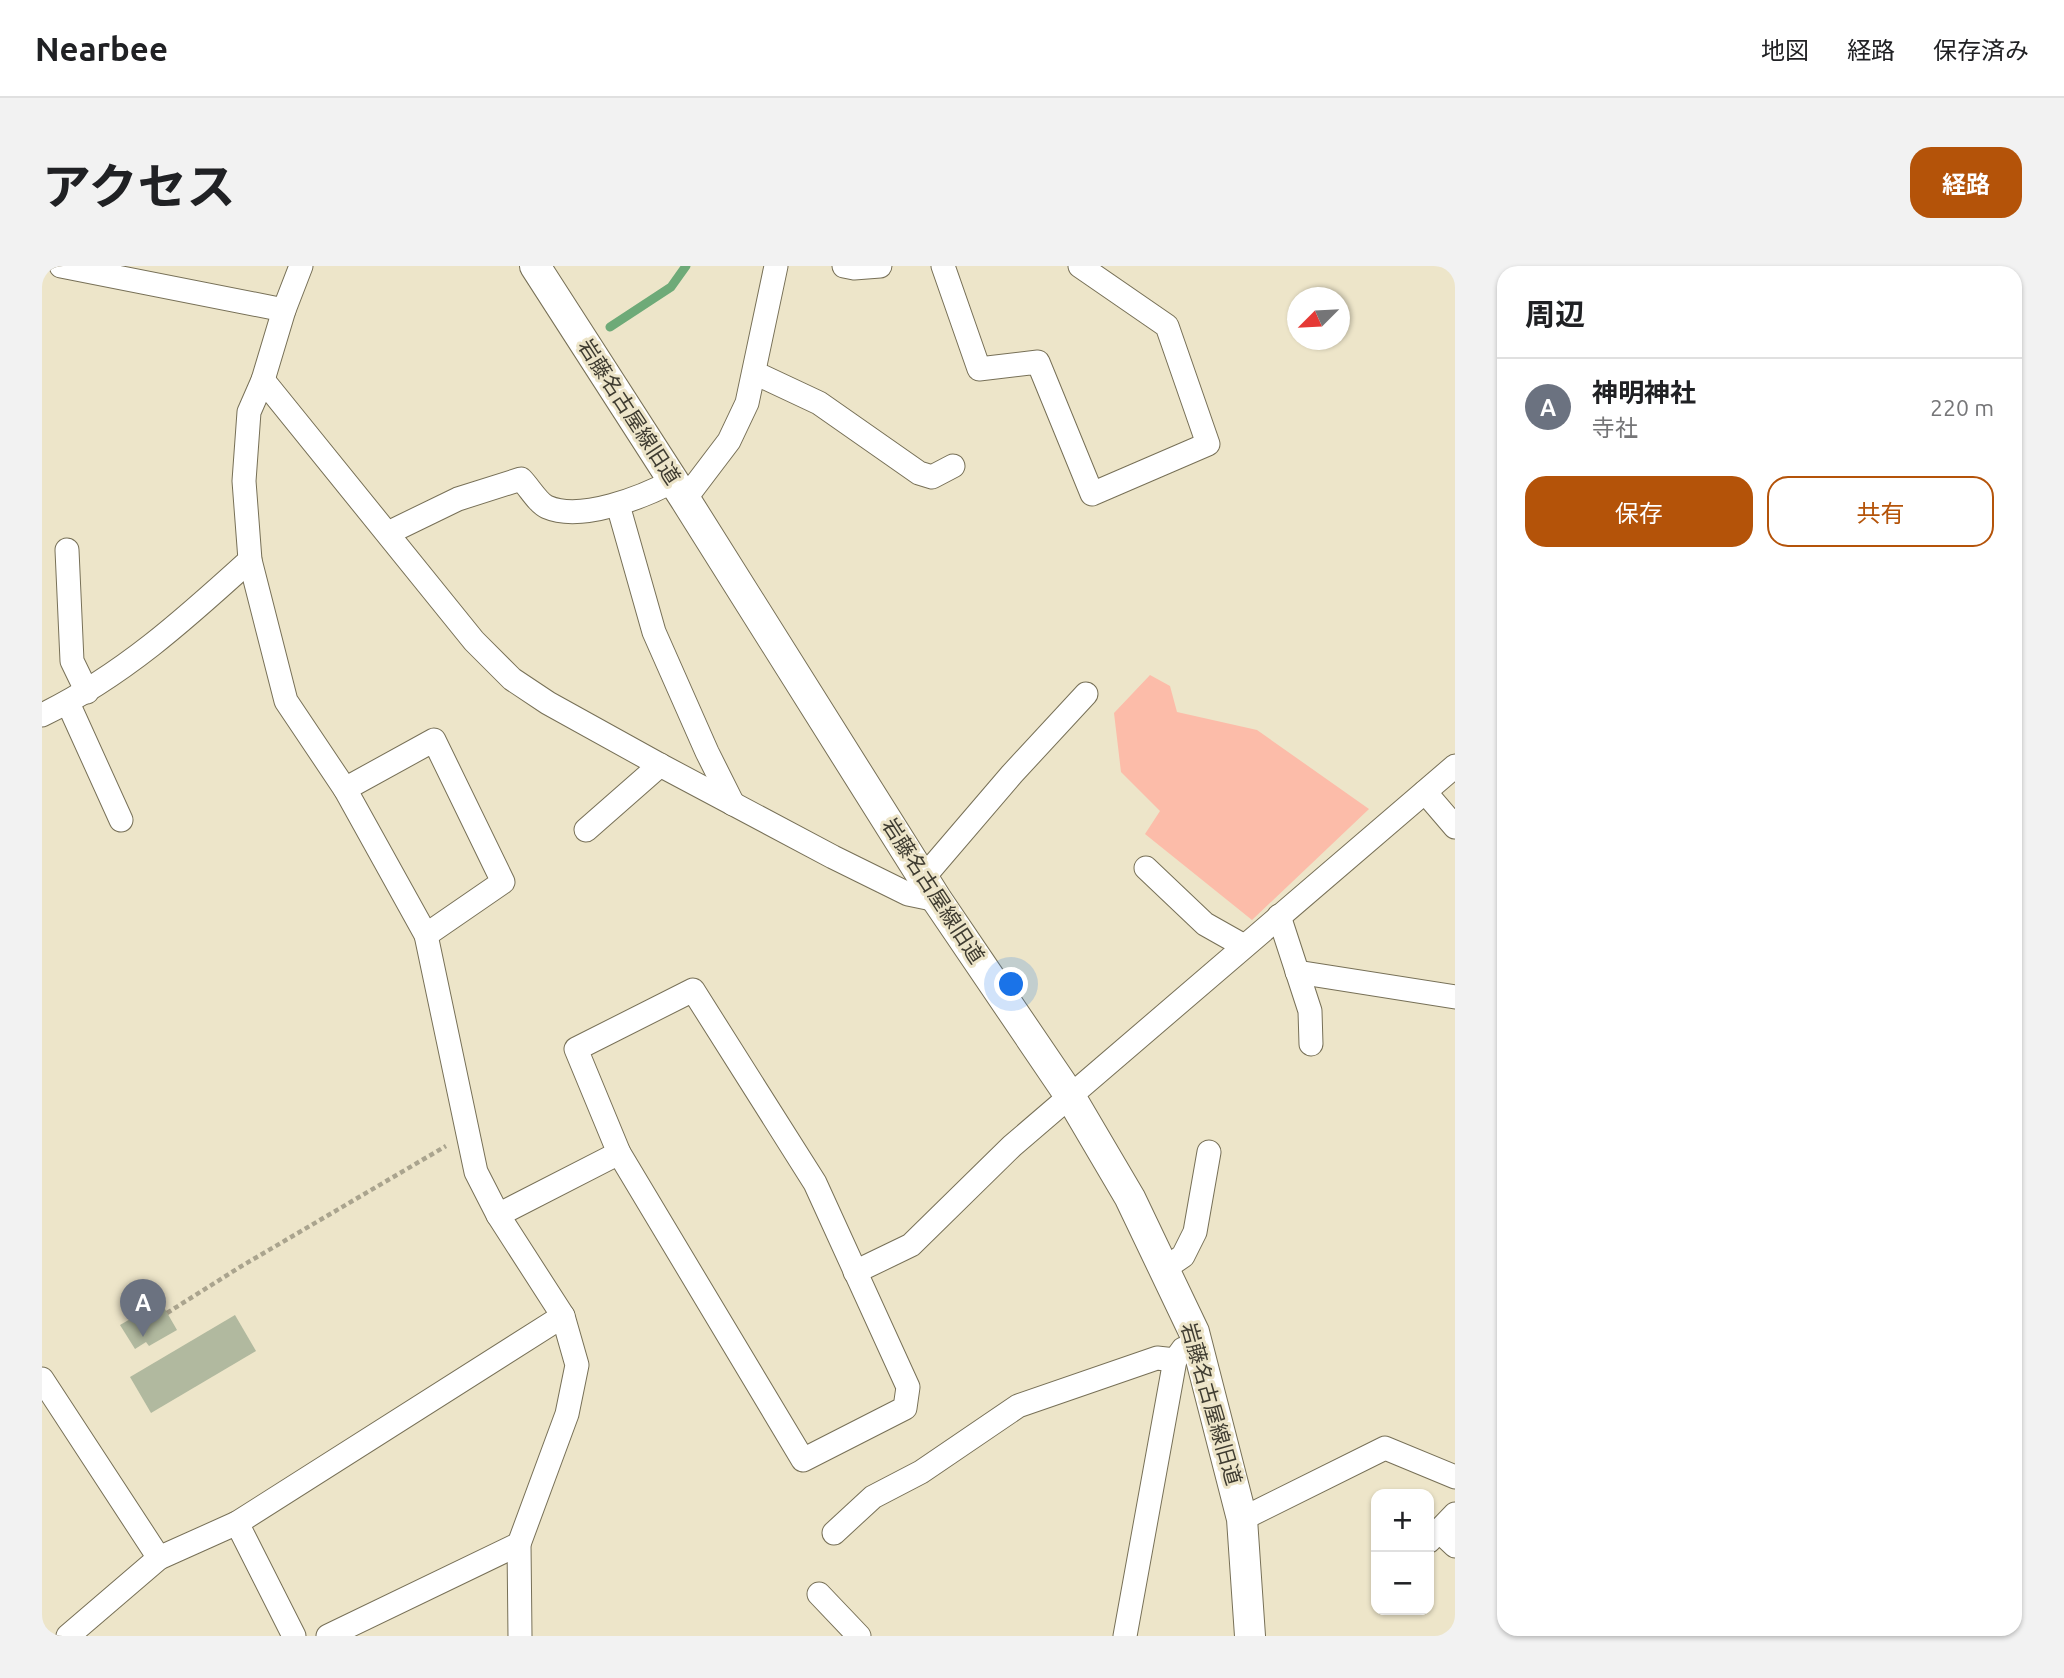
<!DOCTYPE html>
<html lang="ja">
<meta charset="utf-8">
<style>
:root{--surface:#fff;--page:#f2f2f2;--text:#202124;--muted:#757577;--line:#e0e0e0;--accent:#b45309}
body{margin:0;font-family:Ubuntu,"Noto Sans JP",sans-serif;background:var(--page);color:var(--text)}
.controls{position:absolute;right:21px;bottom:21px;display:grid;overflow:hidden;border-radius:14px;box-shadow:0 2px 5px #0004}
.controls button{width:63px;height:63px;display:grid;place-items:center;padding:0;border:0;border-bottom:2px solid var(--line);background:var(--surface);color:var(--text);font:35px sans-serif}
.compass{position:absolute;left:1245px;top:21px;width:63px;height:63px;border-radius:50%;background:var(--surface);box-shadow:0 2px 5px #0004;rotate:246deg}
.you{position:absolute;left:970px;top:719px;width:24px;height:24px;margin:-18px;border:5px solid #fff;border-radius:50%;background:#1a73e8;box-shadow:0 0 0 10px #1a73e833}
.badge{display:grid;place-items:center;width:46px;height:46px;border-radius:50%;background:var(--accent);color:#fff;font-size:23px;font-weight:700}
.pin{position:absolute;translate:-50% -58px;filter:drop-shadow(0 2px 4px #0008)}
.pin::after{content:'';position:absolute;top:37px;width:24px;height:21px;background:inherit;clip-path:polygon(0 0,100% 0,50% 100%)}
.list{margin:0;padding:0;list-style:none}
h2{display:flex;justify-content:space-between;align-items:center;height:91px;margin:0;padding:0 28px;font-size:30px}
h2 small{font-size:23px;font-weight:400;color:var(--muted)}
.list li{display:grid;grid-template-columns:46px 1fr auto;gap:21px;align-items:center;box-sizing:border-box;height:98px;padding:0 28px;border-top:2px solid var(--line)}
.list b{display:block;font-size:26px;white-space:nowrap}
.list p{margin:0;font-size:23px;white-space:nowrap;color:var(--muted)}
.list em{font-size:23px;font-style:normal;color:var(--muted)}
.actions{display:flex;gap:14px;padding:21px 28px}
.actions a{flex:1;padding:16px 0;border:2px solid var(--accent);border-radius:21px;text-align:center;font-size:24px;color:var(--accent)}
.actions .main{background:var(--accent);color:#fff}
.map{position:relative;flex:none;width:1413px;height:1370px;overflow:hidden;border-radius:21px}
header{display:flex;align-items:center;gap:42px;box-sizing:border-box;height:98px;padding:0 35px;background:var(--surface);border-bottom:2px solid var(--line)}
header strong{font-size:33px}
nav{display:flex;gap:38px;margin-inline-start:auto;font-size:24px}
.intro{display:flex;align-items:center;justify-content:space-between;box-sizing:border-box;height:168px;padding:0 42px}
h1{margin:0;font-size:49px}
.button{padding:18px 32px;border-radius:21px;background:var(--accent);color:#fff;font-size:24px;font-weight:700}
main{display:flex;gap:42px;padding:0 42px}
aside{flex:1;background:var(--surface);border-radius:21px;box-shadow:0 2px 5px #0004}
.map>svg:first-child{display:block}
.green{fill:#fcbca9}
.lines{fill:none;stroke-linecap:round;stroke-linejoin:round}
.stream{stroke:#6eaa78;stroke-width:9}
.building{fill:#b1b99f}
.minor-casing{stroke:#777057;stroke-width:25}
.tertiary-casing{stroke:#777057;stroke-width:32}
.path{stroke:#aaa48e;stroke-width:4.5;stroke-dasharray:5 3.5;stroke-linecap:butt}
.minor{stroke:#fff;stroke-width:23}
.tertiary{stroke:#fff;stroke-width:30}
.labels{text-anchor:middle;stroke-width:6;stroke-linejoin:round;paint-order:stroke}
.street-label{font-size:21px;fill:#3f3c31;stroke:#ede5c9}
</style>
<header>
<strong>Nearbee</strong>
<nav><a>地図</a><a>経路</a><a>保存済み</a></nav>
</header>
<div class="intro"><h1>アクセス</h1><a class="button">経路</a></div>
<main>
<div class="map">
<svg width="1413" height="1370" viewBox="0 0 1413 1370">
<rect width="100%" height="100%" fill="#ede5c9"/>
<polygon class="green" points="1108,409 1128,420 1135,446 1215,464 1327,543 1210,654 1103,568 1118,545 1079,506 1072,447"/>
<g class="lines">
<polyline class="stream" points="568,61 629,21 644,0"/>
</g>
<g class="building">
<polygon points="116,1031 135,1064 107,1080 104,1076 93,1083 78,1059 90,1052 88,1048"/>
<polygon points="193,1049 214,1085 109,1147 88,1111"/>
</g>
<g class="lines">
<g class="minor-casing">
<g id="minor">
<polyline points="19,0 242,44"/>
<polyline points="259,0 242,44 221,114 207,146 202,215 208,294 244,435 303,523 384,669 434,906 456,949 521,1050 535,1099 525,1148 477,1278 478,1370"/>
<polyline points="802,0 812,2 838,0"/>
<polyline points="901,0 937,103 996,96 1050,228 1166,178 1125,60 1038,0"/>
<polyline points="713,107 777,137 877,207 890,211 911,200"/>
<polyline points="221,114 432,375 470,413 506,437 618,499 791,591 866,628 895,634"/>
<polyline points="643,233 687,175 705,137 734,0"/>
<polyline points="576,239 612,366 665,486 691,538"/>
<path d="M346,267L416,233L479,213C487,221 496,237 505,241C539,256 601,231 631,215"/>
<polyline points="25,284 30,395 45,426"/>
<polyline points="26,437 79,554"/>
<path d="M0,449C80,410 142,354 208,294"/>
<polyline points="303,523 392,474 461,616 384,669"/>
<polyline points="1383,526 1413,561"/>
<polyline points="544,564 618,499"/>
<polyline points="1104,602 1163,658 1202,680"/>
<polyline points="881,612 970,508 1044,428"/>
<polyline points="1237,650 1268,745 1269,778"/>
<polyline points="1255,706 1413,731"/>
<polygon points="651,724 773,917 866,1121 863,1142 761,1194 577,887 534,783"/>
<polyline points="456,949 577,887"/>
<polyline points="1122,1003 1141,990 1153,966 1167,886"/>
<polyline points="813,1006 869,979 970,880 1413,500"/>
<polyline points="0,1113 117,1292"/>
<polyline points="1200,1253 1343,1182 1413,1211"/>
<polyline points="195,1257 252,1370"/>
<polyline points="1396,1264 1413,1280"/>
<polyline points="792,1267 831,1231 879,1206 976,1140 1115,1092 1133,1094"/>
<polyline points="1387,1275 1413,1248"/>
<polyline points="777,1328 817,1370"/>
<polyline points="26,1370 117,1292 195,1257 521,1050"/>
<polyline points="286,1370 477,1278"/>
<polyline points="1083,1370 1133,1094 1141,1083"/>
</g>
</g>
<g class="tertiary-casing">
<polyline id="tertiary" points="493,0 643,233 895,634 1028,830 1088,932 1152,1066 1200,1253 1208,1370"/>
</g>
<polyline class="path" points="125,1047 198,1001 404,880"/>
<use href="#minor" class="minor"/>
<use href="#tertiary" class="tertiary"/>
</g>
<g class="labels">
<g class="street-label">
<text transform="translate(587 146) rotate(57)" y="7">岩藤名古屋線旧道</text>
<text transform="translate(891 625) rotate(57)" y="7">岩藤名古屋線旧道</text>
<text transform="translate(1169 1138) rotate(74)" y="7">岩藤名古屋線旧道</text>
</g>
</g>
</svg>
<div class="controls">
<button>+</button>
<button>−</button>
</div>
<svg class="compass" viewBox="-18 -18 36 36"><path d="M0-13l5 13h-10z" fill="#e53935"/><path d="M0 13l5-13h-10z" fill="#757577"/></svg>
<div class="you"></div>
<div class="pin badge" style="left:101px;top:1071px;background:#6b7280">A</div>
</div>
<aside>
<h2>周辺<small></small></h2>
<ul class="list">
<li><span class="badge" style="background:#6b7280">A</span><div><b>神明神社</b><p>寺社</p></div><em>220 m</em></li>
</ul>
<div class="actions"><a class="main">保存</a><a>共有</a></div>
</aside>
</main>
